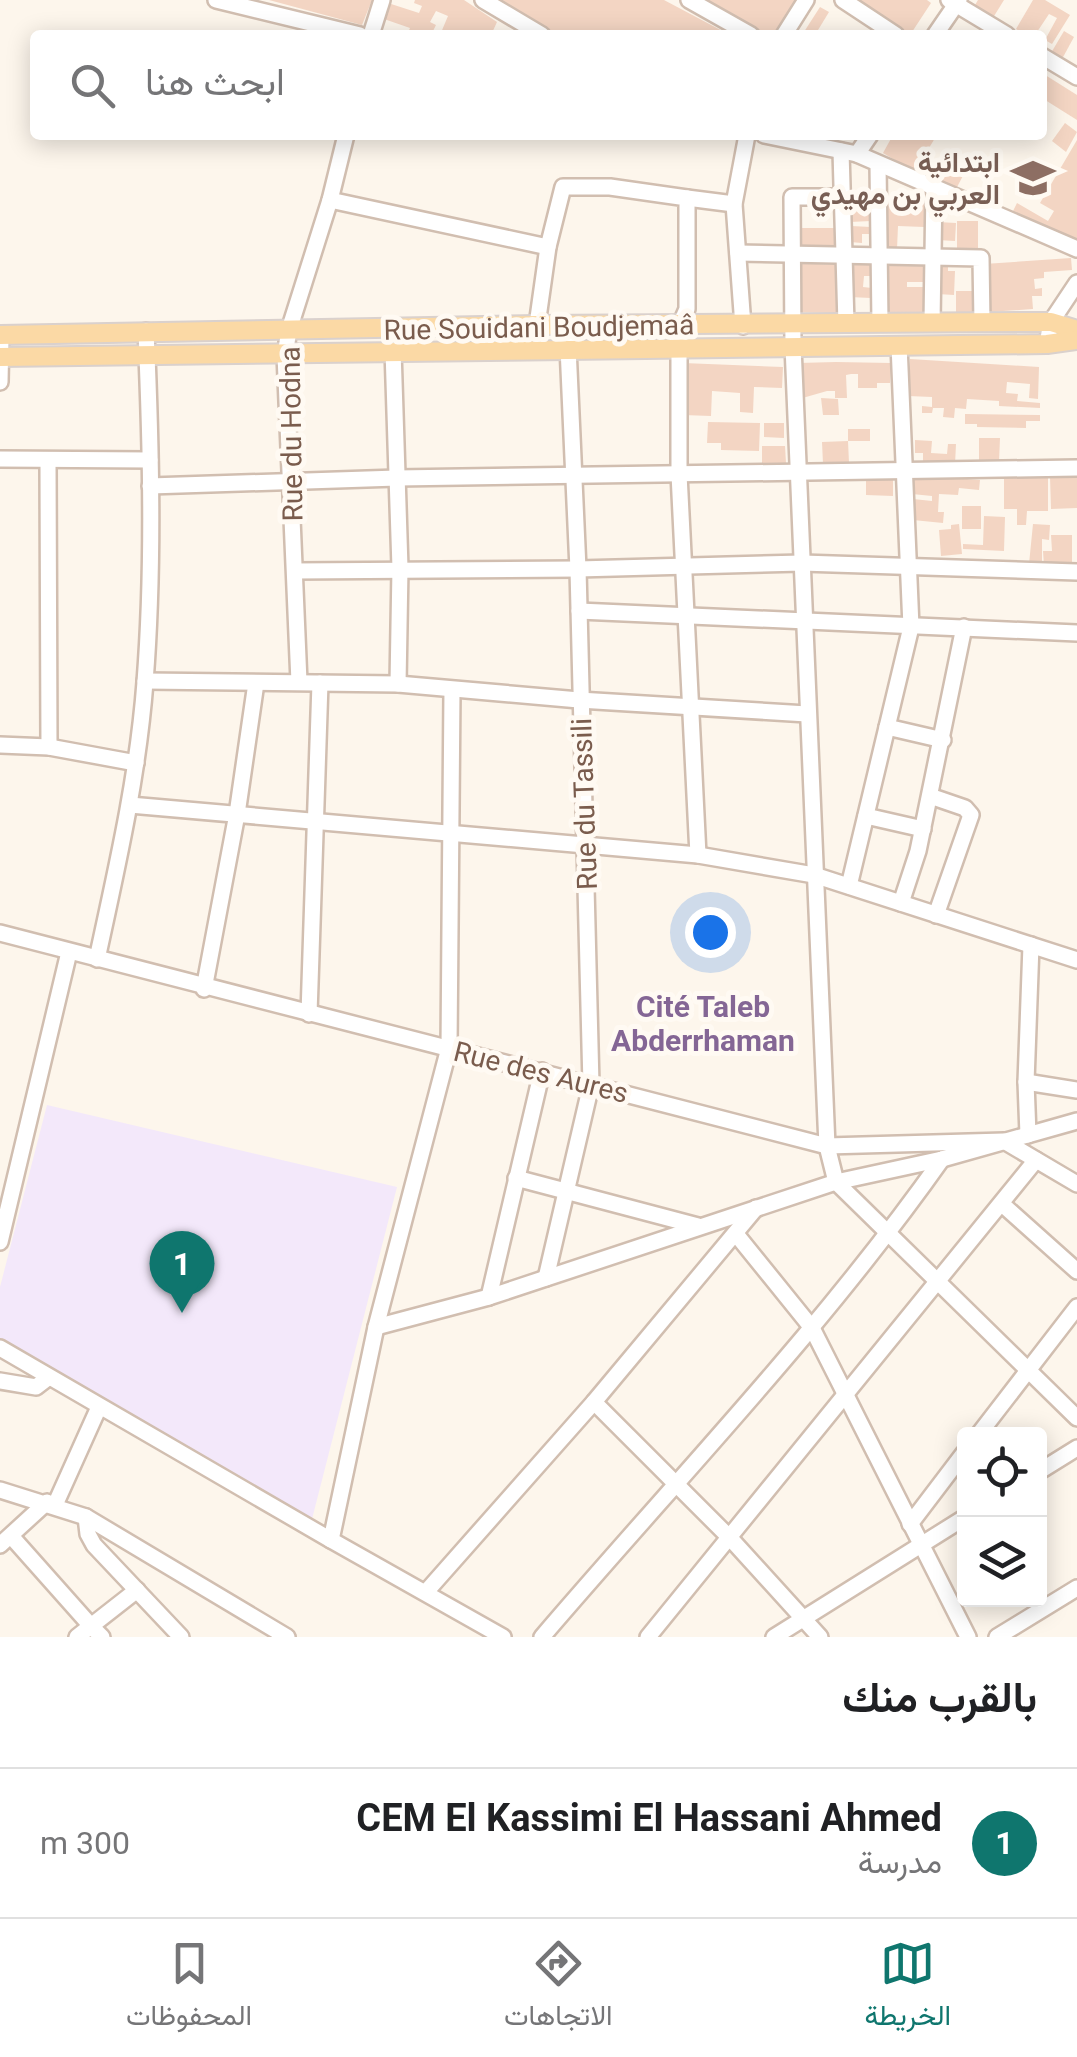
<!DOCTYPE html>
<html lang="ar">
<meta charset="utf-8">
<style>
:root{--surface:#fff;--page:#f6f6f6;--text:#202124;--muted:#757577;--line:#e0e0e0;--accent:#0f766e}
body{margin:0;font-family:Roboto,Vazirmatn,sans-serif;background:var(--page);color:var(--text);direction:rtl}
.controls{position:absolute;right:30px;bottom:30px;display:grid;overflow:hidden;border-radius:10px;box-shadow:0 5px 25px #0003}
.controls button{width:90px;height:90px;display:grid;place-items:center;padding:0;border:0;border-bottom:2px solid var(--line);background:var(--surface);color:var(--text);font:50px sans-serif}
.you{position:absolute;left:710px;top:932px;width:35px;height:35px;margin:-25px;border:8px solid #fff;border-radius:50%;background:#1a73e8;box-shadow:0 0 0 15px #1a73e833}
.badge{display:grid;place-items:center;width:65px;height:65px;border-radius:50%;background:var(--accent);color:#fff;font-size:32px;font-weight:700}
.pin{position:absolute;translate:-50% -82px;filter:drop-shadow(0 2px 5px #0008)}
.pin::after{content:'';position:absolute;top:52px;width:35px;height:30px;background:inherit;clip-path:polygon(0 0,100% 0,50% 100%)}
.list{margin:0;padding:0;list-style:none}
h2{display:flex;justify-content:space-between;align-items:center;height:130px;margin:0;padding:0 40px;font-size:42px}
h2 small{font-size:32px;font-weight:400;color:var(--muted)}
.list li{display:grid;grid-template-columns:65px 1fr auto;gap:30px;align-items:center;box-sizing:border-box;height:150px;padding:0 40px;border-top:2px solid var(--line)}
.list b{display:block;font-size:38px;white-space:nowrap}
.list p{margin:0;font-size:32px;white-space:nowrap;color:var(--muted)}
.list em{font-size:32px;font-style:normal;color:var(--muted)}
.icon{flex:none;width:55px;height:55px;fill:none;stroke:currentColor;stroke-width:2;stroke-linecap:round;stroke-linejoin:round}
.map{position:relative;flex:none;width:1077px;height:1637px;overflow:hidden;direction:ltr}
.search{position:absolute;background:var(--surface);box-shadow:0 5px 25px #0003;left:30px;right:30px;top:30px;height:110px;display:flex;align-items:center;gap:25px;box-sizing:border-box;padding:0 35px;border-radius:10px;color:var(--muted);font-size:38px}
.sheet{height:280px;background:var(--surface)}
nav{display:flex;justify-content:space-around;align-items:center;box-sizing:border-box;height:140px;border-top:2px solid var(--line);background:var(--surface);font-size:28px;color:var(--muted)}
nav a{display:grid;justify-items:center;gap:5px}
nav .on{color:var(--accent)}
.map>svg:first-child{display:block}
.education{fill:#f3e8fa}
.building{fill:#f3d5c3}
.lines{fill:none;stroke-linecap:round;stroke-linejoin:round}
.minor-casing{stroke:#d1beb0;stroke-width:20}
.major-casing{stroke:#dad1cd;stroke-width:22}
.minor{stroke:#fff;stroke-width:15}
.major{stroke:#fbd9a5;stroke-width:18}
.labels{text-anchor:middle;stroke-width:10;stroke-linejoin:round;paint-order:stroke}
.education-label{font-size:28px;font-weight:bold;fill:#785e54;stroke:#fffaf3;text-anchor:end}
.street-label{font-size:28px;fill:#7a5c4d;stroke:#fffaf3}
.neighbourhood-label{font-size:30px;font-weight:bold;fill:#846695;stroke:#fffaf3}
</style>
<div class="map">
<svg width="1077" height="1637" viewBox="0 0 1077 1637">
<rect width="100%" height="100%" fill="#fdf6ec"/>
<polygon class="education" points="47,1105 397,1187 312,1519 0,1340 0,1287"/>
<g class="building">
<polygon points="269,0 372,0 362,25"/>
<polygon points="415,0 464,0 497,22 491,35 440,35 448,16 436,11 430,22 436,25 431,35 407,35 410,28 384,19 388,3 419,13 422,6 414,3"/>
<polygon points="496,0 664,0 730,35 552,35"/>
<polygon points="697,0 797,0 774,35 766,35"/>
<polygon points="851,0 927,0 931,3 910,35 906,35"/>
<polygon points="978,0 1004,0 991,21 972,10"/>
<polygon points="1033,0 1045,0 1070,15 1052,44 1045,40 1057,18 1049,14 1035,35 1026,35 1016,29"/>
<polygon points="820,7 829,12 815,35 802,35"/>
<polygon points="1064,31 1074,37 1062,59 1051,53"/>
<polygon points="1042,73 1077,95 1077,120 1042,98"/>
<polygon points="1065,123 1077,132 1066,152 1052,141"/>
<polygon points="893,135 941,135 938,140 935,138 923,158 931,162 923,177 883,153"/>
<polygon points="1077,140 1077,240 1012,213 1017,203 1048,221 1054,211 1040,203"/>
<polygon points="941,156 966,170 956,189 931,175"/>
<polygon points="870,198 871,221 850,222 848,199"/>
<polygon points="885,199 925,200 924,227 898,226 897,249 884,249"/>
<rect x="957" y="221" width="21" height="31"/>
<polygon points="938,222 956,223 955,241 937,240"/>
<polygon points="851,226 871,227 871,234 862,234 862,243 850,242"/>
<rect x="797" y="228" width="40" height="20"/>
<polygon points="1071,258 1072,270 1044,272 1044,278 1034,279 1035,289 1042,288 1042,296 1032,296 1033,309 988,312 984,264"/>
<polygon points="852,260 871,262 870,276 864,276 863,287 872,288 871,298 849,297"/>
<polygon points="885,261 924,262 924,282 907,282 907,287 925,287 925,312 884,312"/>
<polygon points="938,262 948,262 948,271 955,271 954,295 937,294"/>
<polygon points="797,263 838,265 836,313 799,312"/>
<polygon points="956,291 976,291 976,313 956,312"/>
<polygon points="910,359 1039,367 1038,399 1029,398 1030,384 1007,382 1006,393 1018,394 1017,401 1040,403 1040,408 999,406 999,401 967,399 966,409 955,408 954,418 943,417 944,408 933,408 932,413 922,413 922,406 932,407 932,397 908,396"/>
<polygon points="836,362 891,363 890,383 877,383 877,388 858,388 858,374 851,374 846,375 847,398 835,398 835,391 827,391 799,399 798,363"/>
<polygon points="683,363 783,367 782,388 754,387 753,413 740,412 740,393 712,391 711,416 683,415"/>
<polygon points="821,398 838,399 839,415 823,415"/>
<polygon points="965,414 1040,415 1040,421 1026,421 1026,428 977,427 977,424 965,424"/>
<polygon points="708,422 760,423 759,451 721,450 721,443 707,443"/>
<polygon points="764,423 784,423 784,438 764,437"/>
<rect x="848" y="429" width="22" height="12"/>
<polygon points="979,438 1000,438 999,462 979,461"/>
<polygon points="915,440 932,441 931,453 947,454 948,444 956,444 955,465 923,463 923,453 915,453"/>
<polygon points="848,441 849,463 823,464 822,442"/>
<polygon points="762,446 785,446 786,463 762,464"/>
<polygon points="1004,474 1048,476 1048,511 1027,511 1026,525 1017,525 1017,509 1004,509"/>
<polygon points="913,475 980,480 979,490 959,488 958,495 939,494 938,512 944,512 943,523 913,520 913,499 932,501 932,496 912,494"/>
<polygon points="1050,477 1077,477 1077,508 1051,509"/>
<polygon points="866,480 893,480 893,496 866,495"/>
<rect x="962" y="506" width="19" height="23"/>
<polygon points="984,516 1005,517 1004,551 963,549 963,544 983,545"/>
<polygon points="959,524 962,554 941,556 939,530 951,529 951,525"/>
<polygon points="1033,524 1050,525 1049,540 1042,539 1042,565 1029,564"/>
<polygon points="1051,535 1072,535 1072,565 1044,566 1043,551 1052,551"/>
</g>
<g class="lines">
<g class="minor-casing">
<g id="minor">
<polyline points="216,0 360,35"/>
<polyline points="483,0 542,35"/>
<polyline points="689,0 751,35"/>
<polyline points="843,0 896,35"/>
<polyline points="949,0 1007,35"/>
<polyline points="371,35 382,0"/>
<polyline points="784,35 806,0"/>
<polyline points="935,35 959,0"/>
<polyline points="1042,56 1077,77"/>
<polyline points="764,135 857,154 1077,249"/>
<polyline points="841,151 846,324"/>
<polyline points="857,154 870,135"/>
<polyline points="878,164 880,323"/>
<polyline points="843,197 792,197 793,346 827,1146 836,1182 1077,1418"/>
<polyline points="687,198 734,204"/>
<polyline points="330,200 548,247"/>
<polyline points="738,253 981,258 982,323"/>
<polyline points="932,323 934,187"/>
<polyline points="537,325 548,247 563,187 610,187 687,198 687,309 680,325 679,348 679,474 698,855"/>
<polyline points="743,326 734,204 747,135"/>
<polyline points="1047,344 1051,322 1077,283"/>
<polyline points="393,350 400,568 398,684"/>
<polyline points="0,382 1,335"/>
<polyline points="0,459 150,460"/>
<polyline points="48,461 49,747"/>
<polyline points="150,486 397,478 1077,468"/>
<polyline points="295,571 578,569 802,563 1077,572"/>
<polyline points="579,611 1077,633"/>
<polyline points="145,681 398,684 579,700 807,714"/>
<polyline points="299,682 285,355 289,330 330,200 346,135"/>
<polyline points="452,690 449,1048 376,1327 331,1540 503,1637"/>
<polyline points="887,727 943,740"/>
<polyline points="0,745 49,747 136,763"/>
<polyline points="930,796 965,808 971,815 936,915"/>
<polyline points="130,805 698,855 814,875 1077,960"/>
<polyline points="866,816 923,829"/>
<polyline points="849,886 911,627 899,345"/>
<polyline points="901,903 918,851 964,627"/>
<polyline points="0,933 827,1146 1004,1141 1077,1184"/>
<path d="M97,959C117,867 138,776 145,682C154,567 151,447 146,331"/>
<polyline points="204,989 237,814 256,683"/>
<polyline points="309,1014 320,683"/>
<polyline points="1026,1082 1077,1090"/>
<polyline points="1028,1135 1026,1082 1031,945"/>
<polyline points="516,1178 698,1226"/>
<polyline points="1002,1204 1077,1271"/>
<polyline points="736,1234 812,1328 968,1637"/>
<polyline points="0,1242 69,952"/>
<polyline points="546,1278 591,1085 578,569 567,325"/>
<polyline points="489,1297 542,1071"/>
<polyline points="376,1327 489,1297 836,1182 942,1159 1077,1121"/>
<polyline points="0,1348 331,1540"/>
<polyline points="0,1381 36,1387 49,1377"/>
<polyline points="594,1402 730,1538 820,1637"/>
<polyline points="979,1434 1077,1307"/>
<polyline points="1040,1471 1077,1448"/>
<polyline points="0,1490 86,1517 287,1637"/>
<polyline points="55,1505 99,1407"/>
<polyline points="86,1517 88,1534 94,1545 181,1637"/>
<polyline points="910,1524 964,1453"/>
<polyline points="11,1536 91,1626 137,1590"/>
<polyline points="0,1545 47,1502"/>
<polyline points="426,1592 594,1402 756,1208"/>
<polyline points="77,1637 91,1626 102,1637"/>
<path d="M542,1637C677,1479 822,1329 942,1159"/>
<polyline points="648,1637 1036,1160"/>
<polyline points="774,1637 964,1518"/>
<polyline points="997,1637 1077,1588"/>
</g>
</g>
<g class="major-casing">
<g id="major">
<polyline points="0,335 537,325 1023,322 1051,322 1077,330"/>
<polyline points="0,357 1047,344 1077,340"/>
</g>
</g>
<use href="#minor" class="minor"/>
<use href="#major" class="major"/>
</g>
<defs>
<g id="school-bare" transform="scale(3.45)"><path d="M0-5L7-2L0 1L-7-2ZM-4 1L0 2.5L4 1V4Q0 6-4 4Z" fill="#8d6e63" stroke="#fffaf3" stroke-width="2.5" paint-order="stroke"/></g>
</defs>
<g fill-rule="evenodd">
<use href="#school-bare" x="1033" y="178"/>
</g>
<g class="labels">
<g class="education-label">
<text x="1000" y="172">ابتدائية<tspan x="1000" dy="32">العربي بن مهيدي</tspan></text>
</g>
<g class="street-label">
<text transform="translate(539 327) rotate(-1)" y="10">Rue Souidani Boudjemaâ</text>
<text transform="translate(291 434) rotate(-91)" y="10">Rue du Hodna</text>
<text transform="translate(584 804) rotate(-92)" y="10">Rue du Tassili</text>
<text transform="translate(541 1072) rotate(14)" y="10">Rue des Aures</text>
</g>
<g class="neighbourhood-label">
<text x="703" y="1017">Cité Taleb<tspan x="703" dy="34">Abderrhaman</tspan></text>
</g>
</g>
</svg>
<div class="controls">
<button><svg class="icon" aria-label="locate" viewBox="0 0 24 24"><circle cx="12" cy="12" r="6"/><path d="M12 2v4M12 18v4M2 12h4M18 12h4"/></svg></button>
<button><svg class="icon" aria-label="layers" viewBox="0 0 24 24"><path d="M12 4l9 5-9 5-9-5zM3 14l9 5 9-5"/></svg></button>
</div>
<div class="you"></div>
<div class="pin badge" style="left:182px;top:1313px">1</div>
<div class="search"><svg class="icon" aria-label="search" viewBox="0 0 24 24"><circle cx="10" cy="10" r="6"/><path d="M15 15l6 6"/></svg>ابحث هنا</div>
</div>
<section class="sheet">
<h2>بالقرب منك<small></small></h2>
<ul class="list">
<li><span class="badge">1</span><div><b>CEM El Kassimi El Hassani Ahmed</b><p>مدرسة</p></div><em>300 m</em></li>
</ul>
</section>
<nav>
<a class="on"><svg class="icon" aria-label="map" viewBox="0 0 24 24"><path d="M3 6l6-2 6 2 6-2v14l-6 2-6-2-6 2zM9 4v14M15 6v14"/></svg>الخريطة</a>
<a><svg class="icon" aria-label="directions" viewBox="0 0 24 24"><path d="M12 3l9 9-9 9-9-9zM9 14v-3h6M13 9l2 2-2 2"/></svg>الاتجاهات</a>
<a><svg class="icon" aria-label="saved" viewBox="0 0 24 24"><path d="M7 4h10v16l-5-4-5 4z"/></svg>المحفوظات</a>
</nav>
